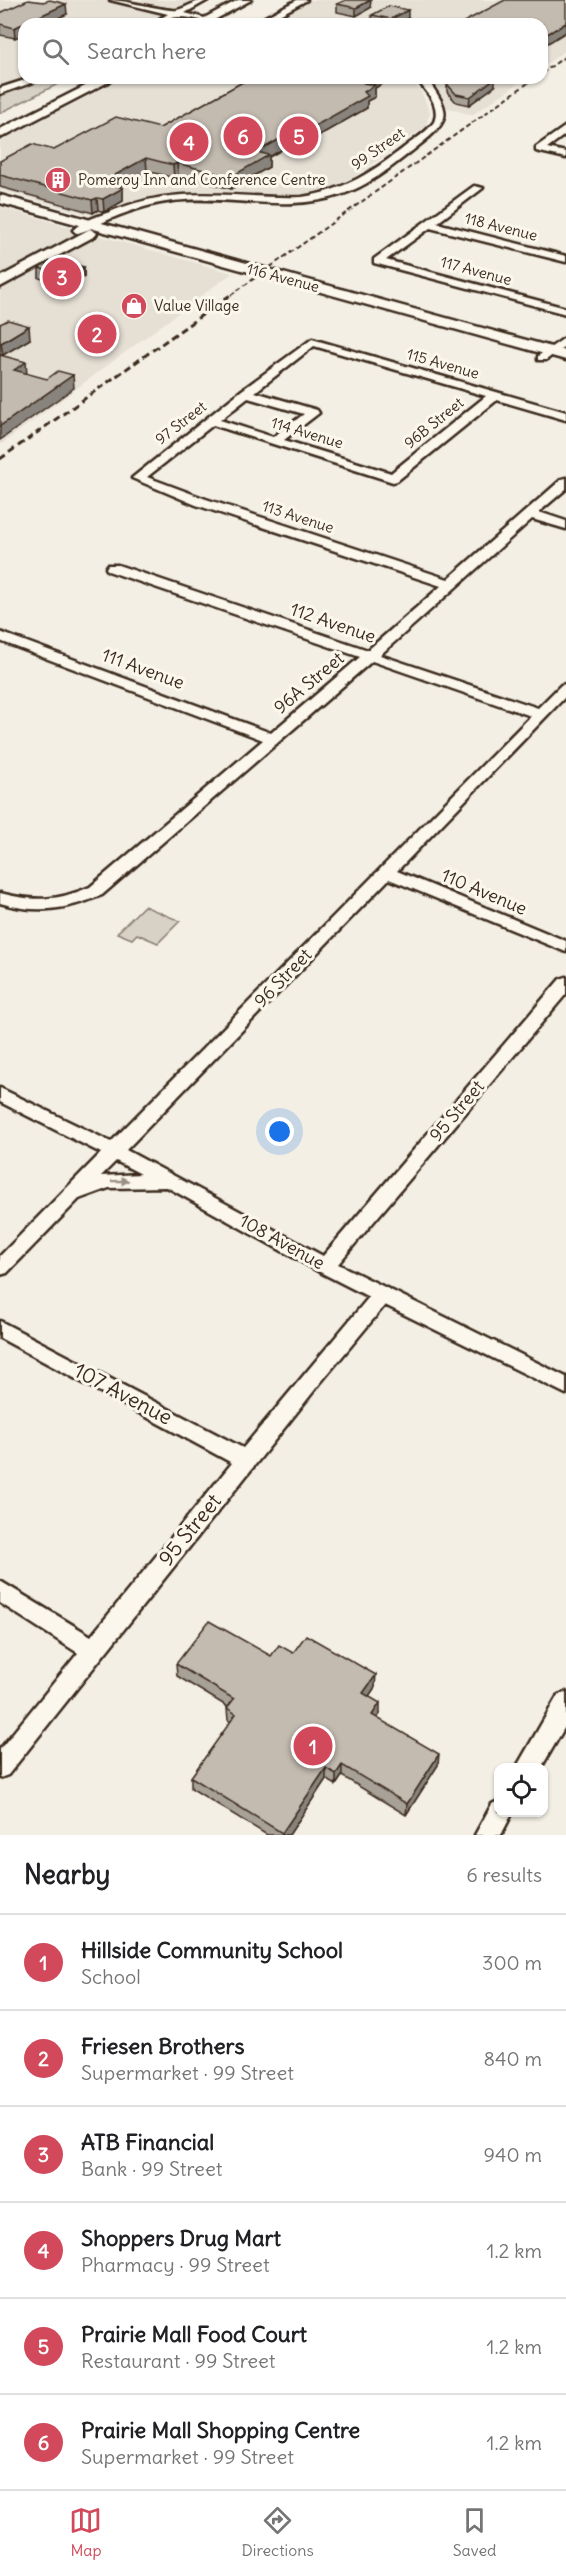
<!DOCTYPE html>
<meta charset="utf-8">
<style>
:root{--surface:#fff;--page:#f2f2f2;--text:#202124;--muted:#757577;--line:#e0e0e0;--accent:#d1495b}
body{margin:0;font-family:Delius,sans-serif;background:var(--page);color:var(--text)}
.controls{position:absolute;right:18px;bottom:18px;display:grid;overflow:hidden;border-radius:12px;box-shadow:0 2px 4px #0004}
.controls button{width:54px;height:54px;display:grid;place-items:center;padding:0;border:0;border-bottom:2px solid var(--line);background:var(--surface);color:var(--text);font:30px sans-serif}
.you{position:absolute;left:280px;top:1132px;width:21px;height:21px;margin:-15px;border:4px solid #fff;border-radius:50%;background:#1a73e8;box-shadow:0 0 0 9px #1a73e833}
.badge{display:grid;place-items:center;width:39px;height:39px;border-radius:50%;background:var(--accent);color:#fff;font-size:20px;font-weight:700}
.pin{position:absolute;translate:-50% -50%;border:3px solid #fff;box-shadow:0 2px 6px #0006}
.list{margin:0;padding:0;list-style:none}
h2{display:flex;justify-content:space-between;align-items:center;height:78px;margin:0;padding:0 24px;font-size:26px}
h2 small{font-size:20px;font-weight:400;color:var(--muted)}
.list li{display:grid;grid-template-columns:39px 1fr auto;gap:18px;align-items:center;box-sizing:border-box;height:96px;padding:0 24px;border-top:2px solid var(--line)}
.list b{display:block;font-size:22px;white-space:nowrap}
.list p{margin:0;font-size:20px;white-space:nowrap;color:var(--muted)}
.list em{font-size:20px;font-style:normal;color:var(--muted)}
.icon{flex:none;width:33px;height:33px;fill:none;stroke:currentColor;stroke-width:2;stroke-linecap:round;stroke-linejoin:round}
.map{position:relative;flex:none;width:566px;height:1835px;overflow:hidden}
.search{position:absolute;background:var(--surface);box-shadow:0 2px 4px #0004;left:18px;right:18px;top:18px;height:66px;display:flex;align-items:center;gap:15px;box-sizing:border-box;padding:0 21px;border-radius:18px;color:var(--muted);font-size:22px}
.sheet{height:654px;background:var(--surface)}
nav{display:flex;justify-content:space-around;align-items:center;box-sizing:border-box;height:84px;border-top:2px solid var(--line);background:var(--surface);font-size:16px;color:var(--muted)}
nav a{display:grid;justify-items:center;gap:3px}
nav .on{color:var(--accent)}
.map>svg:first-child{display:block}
.built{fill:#e5dfd4}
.green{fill:#d8d1c6;stroke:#8a7e72;stroke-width:1.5}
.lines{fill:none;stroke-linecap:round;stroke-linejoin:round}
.minor-casing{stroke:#3b2a1e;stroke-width:5}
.major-casing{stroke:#3b2a1e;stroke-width:5}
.minor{fill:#fbf7ec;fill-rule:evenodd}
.major{fill:#fbf7ec;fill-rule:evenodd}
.rail-far1{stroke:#3b2a1e;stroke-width:2;stroke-dasharray:5 3;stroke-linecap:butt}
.rail{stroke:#3b2a1e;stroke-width:3;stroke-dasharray:7 4;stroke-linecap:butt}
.wall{fill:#a8a197;stroke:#3b2a1e;stroke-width:1.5}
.shaded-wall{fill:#88837b;stroke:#3b2a1e;stroke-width:1.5}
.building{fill:#c3bbb0;stroke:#3b2a1e;stroke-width:1.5}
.oneway{fill:#9b9085}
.labels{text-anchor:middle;stroke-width:6;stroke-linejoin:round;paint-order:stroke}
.far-street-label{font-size:15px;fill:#3b2a1e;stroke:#fbf7ec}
.far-poi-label{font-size:15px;fill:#3b2a1e;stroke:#fbf7ec;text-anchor:start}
.street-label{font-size:18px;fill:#3b2a1e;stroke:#fbf7ec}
.near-street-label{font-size:21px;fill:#3b2a1e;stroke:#fbf7ec}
</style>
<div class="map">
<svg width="566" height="1835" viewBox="0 0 566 1835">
<rect width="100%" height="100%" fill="#f3efe4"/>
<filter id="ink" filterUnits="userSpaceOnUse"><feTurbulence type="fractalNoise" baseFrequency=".0167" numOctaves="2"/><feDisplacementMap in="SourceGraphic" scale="12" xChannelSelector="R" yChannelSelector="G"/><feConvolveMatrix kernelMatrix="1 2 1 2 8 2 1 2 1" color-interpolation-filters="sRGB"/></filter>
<g filter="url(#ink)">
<g class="built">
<polygon points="0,0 204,0 155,24 24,24 24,78 40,78 0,91"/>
<polygon points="303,0 566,0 566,50 542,67 542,24 256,24"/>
<polygon points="124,78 407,78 421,91 430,113 425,127 352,178 316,194 170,195 132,202 97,217 0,190 0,141"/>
<polygon points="421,78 526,78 472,115 441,106"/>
<polygon points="0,207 90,233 232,273 0,445"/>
</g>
<g class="green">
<polygon points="52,78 66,80 0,113 0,94"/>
<polygon points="144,906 180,921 158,943 137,934 132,939 117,933"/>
</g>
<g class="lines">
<g class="minor-casing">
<g id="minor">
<path d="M110,0C126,0 167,12 177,10C189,7 195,0 208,0L185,13L228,24C211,24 195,17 179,17C170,17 162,24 151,24L168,14Z"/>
<polygon points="297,0 307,0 263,24 252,24"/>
<polygon points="31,78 45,78 0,94 0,88"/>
<polygon points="81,78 93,78 94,79 89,82"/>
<path d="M416,78H426C452,113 452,120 417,147C394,165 369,186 340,195C289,212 237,197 185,200C159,201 134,209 110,219C100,223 90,230 81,232C76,234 76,233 73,230C82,221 98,216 110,212C181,183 231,199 302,197C344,191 374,171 406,146C415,139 427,132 434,122C441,104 426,92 416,78Z"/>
<polygon points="566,126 566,134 547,148 566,152 566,158 536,151 536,147"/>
<polygon points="474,186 483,188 437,223 566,256 566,262 430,228 386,260 566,308 566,314 374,263 374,259"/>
<polygon points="566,337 566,345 546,360 538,360 538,356"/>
<path d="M312,339L566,412V420L497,400L397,481L393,482L213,425L147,477L206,499L448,579L562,479L566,478V489L539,512L566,521V529L532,519L380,655L538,708L561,685L566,684V696L397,871L566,941V952L389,879L126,1150L323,1256L560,979L566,977V994L338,1264L566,1377V1394L385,1305L321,1382L8,1775L0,1778V1749L78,1653L0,1603V1581L91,1636L232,1463L0,1338V1321L243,1448L369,1297L318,1271L167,1187L109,1188L79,1199L7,1273L0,1275V1256L101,1153L0,1102V1088L111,1142L531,716L372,661L102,895C67,910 37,914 0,903V893C35,902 57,901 90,887L263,740L0,641V632L271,733L360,657L108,571L106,568L108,565H118L368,650L441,586L196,505L132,478L242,390ZM314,346L486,396L391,473L284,440L319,413L317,410L255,392ZM248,398L304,414L273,437L220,420ZM116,1161L141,1174L101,1176Z"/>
<polygon points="566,1692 566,1725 541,1768 516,1768 558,1695"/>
<polygon points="498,1801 498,1812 513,1812 501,1835 475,1835 492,1804"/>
</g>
</g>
<g class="major-casing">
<g id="major">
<polygon points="238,0 251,0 207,24 193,24"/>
<polygon points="101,78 116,78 0,138 0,129"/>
<polygon points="0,195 566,351 566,360 0,203"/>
<polygon points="90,229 97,233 95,236 0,287 0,277"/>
</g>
</g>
<use href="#minor" class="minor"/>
<use href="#major" class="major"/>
<g class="rail-far1">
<polyline points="542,73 566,56"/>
<polyline points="231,295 535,78"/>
</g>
<polyline class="rail" points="0,459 233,293"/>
</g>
<g class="wall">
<polygon points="43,2 67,14 45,24 24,24 15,38 0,35 0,13"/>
<polygon points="337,4 370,8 356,16 337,12"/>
<polygon points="372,15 408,18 397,24 376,24 372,23"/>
<polygon points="250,78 391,78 375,88 375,97 367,101 367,108 306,143 297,141 269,157 269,167 231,189 178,175 174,178 147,171 118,186 123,188 123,201 104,212 98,210 93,213 0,187 0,161 160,128"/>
<polygon points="447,84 495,86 469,105 456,102 447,92"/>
<polygon points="84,267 84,276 68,286 39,278 39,268"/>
<polygon points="0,324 30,339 3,355 0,355"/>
<polygon points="293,1653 375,1687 369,1696 380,1714 377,1718 438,1765 406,1815 342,1776 336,1785 326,1779 289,1835 267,1835 191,1788 191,1777 231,1722 228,1720 227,1708 228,1707 177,1676 176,1664 271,1656"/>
</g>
<g class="shaded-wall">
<polygon points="371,0 370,8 356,16 356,8"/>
<polygon points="66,4 67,14 45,24 24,24 24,34 15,38 14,28"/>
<polygon points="408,10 408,18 397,24 391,24 391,19"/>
<polygon points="566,23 566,32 542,47 542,37"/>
<polygon points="372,78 391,78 375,88 375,97 367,101 367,108 306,143 306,131 364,83"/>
<polygon points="495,78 495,86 469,105 470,97"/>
<polygon points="297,129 297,141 269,157 269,167 231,189 231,177 257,152"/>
<polygon points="146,158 147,171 105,194 104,181"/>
<polygon points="177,163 178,175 174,178 173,165"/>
<polygon points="123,188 123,201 104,212 103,199"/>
<polygon points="97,198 98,210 93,213 92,200"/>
<polygon points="84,267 84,276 68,286 67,277"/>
<polygon points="29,326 30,339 3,355 1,343"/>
<polygon points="26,362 27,375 14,370"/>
<polygon points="73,375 74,388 0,440 0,426"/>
<polygon points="376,1675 375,1687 363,1705 363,1693"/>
<polygon points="380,1703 380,1714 371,1727 372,1715"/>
<polygon points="439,1754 438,1765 406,1815 407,1804"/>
<polygon points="342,1765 342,1776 336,1785 336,1774"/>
<polygon points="326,1768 326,1779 289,1835 282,1835 282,1833"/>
</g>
<g class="building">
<polygon points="28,0 43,2 50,0 66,4 14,28 0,24 0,13"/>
<polygon points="346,0 371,0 356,8 337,4"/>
<polygon points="505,0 566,0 566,23 542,37 542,24 460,24"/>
<polygon points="389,6 408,10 391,19 372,15"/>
<polygon points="250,78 372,78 364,83 375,85 364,92 368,96 306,131 297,129 257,152 269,155 231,177 177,163 173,165 146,158 104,181 123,188 103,199 97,198 92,200 0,175 0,161 32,144 54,150 116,117 160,128"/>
<polygon points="495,78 470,97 456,94 447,84 454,79"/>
<polygon points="55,259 84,267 67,277 39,268"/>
<polygon points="8,320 29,326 1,343 0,342 0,324"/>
<polygon points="0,355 26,362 14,370 47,379 58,371 73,375 0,426"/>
<polygon points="209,1621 271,1656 279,1645 293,1653 306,1635 376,1675 363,1693 380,1703 372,1715 439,1754 407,1804 342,1765 336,1774 326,1768 282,1833 191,1777 236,1714 227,1708 234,1699 176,1664"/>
</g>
<defs><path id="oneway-solid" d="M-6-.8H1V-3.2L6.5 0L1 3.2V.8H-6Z" transform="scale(1.5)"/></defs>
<use class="oneway" href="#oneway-solid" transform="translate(120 1181) rotate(-1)"/>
</g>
<defs>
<g id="building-disc" transform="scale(1.35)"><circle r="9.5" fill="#d1495b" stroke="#fbf7ec"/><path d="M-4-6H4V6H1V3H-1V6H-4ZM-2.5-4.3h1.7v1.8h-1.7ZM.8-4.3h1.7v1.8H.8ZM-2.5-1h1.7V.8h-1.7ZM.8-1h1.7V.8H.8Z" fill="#fff"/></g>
<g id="shop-disc" transform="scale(1.35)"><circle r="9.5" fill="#d1495b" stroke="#fbf7ec"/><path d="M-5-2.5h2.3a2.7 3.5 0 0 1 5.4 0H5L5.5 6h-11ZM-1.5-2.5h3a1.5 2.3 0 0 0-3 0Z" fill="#fff"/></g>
</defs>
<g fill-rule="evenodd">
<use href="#building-disc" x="58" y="180"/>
<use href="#shop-disc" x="134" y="306"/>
</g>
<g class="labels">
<g class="far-street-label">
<text transform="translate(378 149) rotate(-35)" y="5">99 Street</text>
<text transform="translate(501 227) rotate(14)" y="5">118 Avenue</text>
<text transform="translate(476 271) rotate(15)" y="5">117 Avenue</text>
<text transform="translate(283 278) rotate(15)" y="5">116 Avenue</text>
<text transform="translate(443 364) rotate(16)" y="5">115 Avenue</text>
<text transform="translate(181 423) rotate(-38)" y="5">97 Street</text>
<text transform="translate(434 423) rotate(-39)" y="5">96B Street</text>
<text transform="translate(307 433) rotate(17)" y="5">114 Avenue</text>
<text transform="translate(298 517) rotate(18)" y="5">113 Avenue</text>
</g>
<g class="far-poi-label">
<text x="78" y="185">Pomeroy Inn and Conference Centre</text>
<text x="154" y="311">Value Village</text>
</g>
<g class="street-label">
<text transform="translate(333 623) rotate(19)" y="6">112 Avenue</text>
<text transform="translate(143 669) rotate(20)" y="6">111 Avenue</text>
<text transform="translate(309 683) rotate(-40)" y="6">96A Street</text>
<text transform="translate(484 892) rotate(23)" y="6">110 Avenue</text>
<text transform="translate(283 978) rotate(-46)" y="6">96 Street</text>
<text transform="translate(457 1111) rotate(-50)" y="6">95 Street</text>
<text transform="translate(282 1242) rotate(29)" y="6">108 Avenue</text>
</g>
<g class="near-street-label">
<text transform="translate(123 1394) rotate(28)" y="7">107 Avenue</text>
<text transform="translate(190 1530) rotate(-51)" y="7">95 Street</text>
</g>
</g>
</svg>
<div class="controls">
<button><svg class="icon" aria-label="locate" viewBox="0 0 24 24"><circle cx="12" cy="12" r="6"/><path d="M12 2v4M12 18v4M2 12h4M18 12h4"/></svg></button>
</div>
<div class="you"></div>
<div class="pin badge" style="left:313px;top:1746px">1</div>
<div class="pin badge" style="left:97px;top:334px">2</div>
<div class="pin badge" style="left:62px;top:277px">3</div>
<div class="pin badge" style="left:189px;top:142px">4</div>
<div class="pin badge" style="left:299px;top:136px">5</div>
<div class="pin badge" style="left:243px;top:136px">6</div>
<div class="search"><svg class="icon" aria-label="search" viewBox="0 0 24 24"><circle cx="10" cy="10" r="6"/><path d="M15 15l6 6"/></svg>Search here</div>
</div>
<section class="sheet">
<h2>Nearby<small>6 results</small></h2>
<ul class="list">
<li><span class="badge">1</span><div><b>Hillside Community School</b><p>School</p></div><em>300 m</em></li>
<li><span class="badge">2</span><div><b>Friesen Brothers</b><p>Supermarket · 99 Street</p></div><em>840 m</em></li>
<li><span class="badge">3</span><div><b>ATB Financial</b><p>Bank · 99 Street</p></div><em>940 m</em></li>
<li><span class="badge">4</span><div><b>Shoppers Drug Mart</b><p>Pharmacy · 99 Street</p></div><em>1.2 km</em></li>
<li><span class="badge">5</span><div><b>Prairie Mall Food Court</b><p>Restaurant · 99 Street</p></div><em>1.2 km</em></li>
<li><span class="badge">6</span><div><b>Prairie Mall Shopping Centre</b><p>Supermarket · 99 Street</p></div><em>1.2 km</em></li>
</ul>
</section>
<nav>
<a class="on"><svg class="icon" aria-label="map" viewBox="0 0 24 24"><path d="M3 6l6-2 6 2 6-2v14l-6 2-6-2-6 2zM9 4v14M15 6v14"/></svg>Map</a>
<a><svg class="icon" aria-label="directions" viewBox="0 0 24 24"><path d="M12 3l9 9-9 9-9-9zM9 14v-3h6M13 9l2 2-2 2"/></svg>Directions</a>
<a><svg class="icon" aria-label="saved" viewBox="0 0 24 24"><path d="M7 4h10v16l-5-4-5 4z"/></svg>Saved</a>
</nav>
